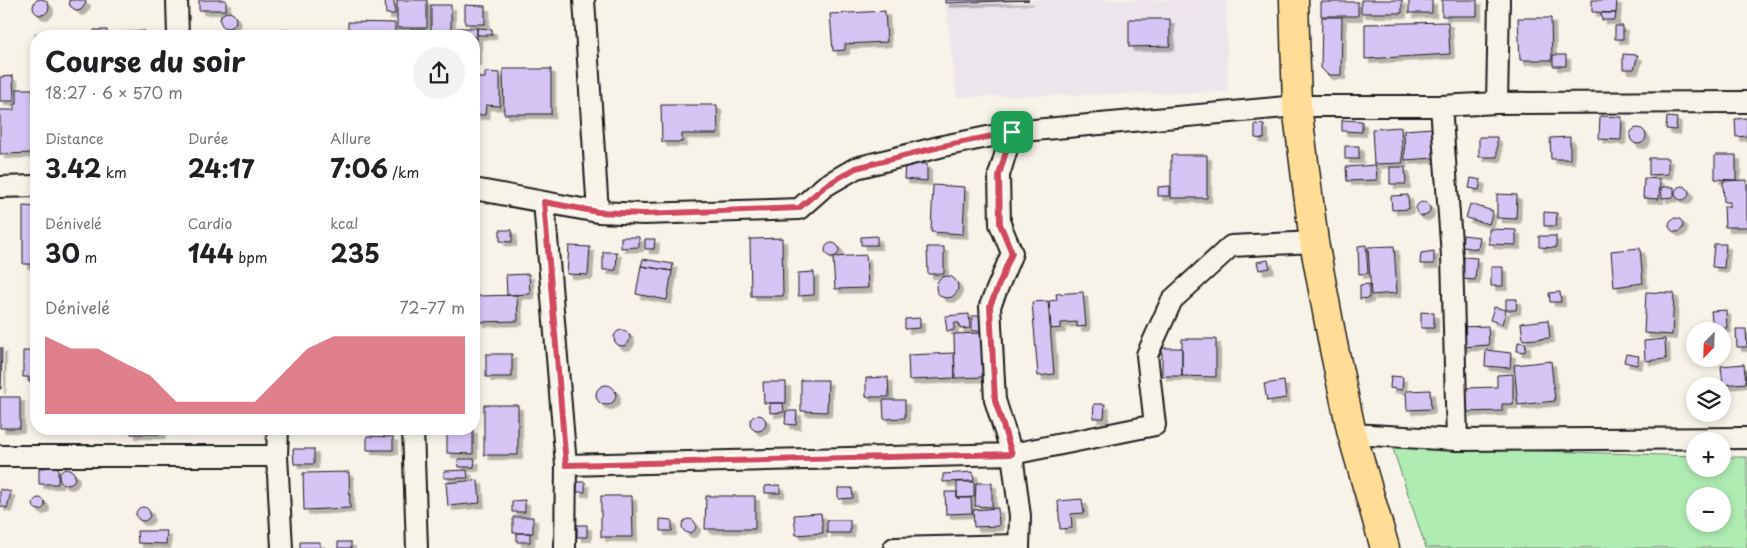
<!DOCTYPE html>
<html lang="fr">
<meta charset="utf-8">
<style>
body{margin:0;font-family:"Playpen Sans",sans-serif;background:#f2f2f2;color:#202124;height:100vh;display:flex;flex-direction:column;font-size:19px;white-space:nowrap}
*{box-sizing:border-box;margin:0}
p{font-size:16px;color:#757577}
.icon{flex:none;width:28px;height:28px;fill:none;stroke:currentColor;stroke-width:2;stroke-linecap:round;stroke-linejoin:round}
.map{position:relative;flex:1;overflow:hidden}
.details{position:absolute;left:30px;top:30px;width:450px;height:405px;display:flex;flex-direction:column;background:#fff;border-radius:20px;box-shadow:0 2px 8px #0003}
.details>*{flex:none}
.needle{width:32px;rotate:203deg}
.fabs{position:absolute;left:1686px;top:322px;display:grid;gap:10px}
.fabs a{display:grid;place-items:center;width:45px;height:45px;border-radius:50%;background:#fff;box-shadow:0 2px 8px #0003;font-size:25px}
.pin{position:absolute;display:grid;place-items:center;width:42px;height:42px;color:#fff;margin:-21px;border-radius:10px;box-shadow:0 2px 8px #0006}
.round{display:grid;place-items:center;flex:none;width:52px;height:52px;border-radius:26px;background:#f2f2f2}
.summary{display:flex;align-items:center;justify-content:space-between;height:85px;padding:0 15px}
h1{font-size:28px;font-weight:700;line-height:38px}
.metrics{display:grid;grid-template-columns:repeat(3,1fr);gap:8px;height:85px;padding:5px 15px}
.metrics div{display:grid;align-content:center}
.metrics b{font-size:25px;font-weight:700}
.metrics small{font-size:14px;font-weight:400}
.metrics p{font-size:14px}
.chart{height:140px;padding:10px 15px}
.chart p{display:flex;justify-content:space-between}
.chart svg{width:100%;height:90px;margin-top:5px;fill:#d1495b;opacity:.7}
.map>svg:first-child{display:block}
</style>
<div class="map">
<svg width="1747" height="548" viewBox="0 0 1747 548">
<defs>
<filter id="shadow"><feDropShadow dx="4.5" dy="4.5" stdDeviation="0" flood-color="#0004"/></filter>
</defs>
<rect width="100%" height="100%" fill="#f7f3e8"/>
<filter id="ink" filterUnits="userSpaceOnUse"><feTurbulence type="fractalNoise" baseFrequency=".02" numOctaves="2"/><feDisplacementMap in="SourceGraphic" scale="10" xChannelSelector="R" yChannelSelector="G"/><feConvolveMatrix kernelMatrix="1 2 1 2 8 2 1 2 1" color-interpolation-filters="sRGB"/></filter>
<g filter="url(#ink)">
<path fill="#ede5ec" d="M945,0h281l2,92 -271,5z"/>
<path fill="#afecb2" stroke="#668467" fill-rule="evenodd" d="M1392,446l303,10v13h27l1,-12h24v91h-321zM1695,496h27v28h-27z"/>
<path fill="#d6c4f5" stroke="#1c1c1c" filter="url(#shadow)" d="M33 7a8 8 0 1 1 16 0a8 8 0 1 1-16 0Z
M69,0h16l1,3 -5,7 -4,1 -7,-5z
M199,0h27v10h-27z
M385,0h9l1,14h-9z
M397,0h30v28h-30z
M945,0h84l-84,3z
M1361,0h41v13h-41z
M1409,0h23v13h-23z
M1442,0h35v16h-35z
M1592,0h25l-1,13 -24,-1z
M1321,2h37v14h-37z
M431,5h20v31h-20z
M465,5l20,1v18h-20z
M885,11l2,31 -42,2v6l-12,1 -3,-37z
M220 20a8 8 0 1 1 16 0a8 8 0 1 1-16 0Z
M1601,13h15l-1,7h-13z
M1322,17h20l-1,58h-13l-7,-7z
M1518,18h33l1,42h-32z
M1129,19h41v27l-41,1z
M348,22l47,1v13h-47z
M1448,22l2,32 -85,5v-35z
M1615,26h8v13h-8z
M457,28h20v10h-3v-2h-18z
M477,28l15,1v6h-15z
M94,30h13v6h-13z
M265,30h23v6h-23z
M43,31l3,1 3,4h-13v7l-1,-5 1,-4z
M145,31v5h-32v-3z
M474,38h3v23h-3z
M1623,54l15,1 -4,14h-11z
M1553,55h13v11h-13z
M503,69h48v45h-47z
M474,71h1l1,7h9v-6l15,1v33l-14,-1 -1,10h-10z
M13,76l1,25h-14v-24z
M17,89h16v15h3v49l-36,1v-44h14v-6h3z
M661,105h56l1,29h-36v8h-20z
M1600,116l22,1 -1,23 -22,-1z
M1667,117l10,1 -1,12 -10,-1z
M1747,118v18l-11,1 -1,-18z
M1342,120l20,1v11l-20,-1z
M1255,124l9,1v14l-9,-1z
M1401,127l2,36 -29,1 -2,-35z
M1432,128l2,30 -29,2 -1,-30z
M1630 136a8 8 0 1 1 16 0a8 8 0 1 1-16 0Z
M1479,137h18v20h-18z
M1570,137v22h-19l-1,-21z
M1345,146h14v13h-14z
M1171,155h36v43h-36z
M1715,155h21v25l-21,-1z
M1649,158h19v16l-19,1z
M905,163l22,1v17l-23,-2z
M1376,165l1,15 -30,1 -1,-14z
M1390,167h15l1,17h-16z
M1471,178l10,2 -2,10 -10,-2z
M1644,178l16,1 -1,20 -16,-1z
M1747,180v47h-22l-1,-21h6v-4h-6l-1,-21z
M933,185l32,2 -2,47 -32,-2z
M1170,186v10h-12v-9z
M1675 193a7 7 0 1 1 14 0a7 7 0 1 1-14 0Z
M1661,187h13v10l-12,1z
M1497,194l20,1 -1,24 -19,-1z
M1408,195l1,14 -17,1 -1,-14z
M1416 209a7 7 0 1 1 14 0a7 7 0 1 1-14 0Z
M1470,204l23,7 -4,13 -23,-6z
M23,206l13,1v57h-13z
M1544,212l13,1 -1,13h-12z
M1669 225a7 7 0 1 1 14 0a7 7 0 1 1-14 0Z
M1489,229l27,1v15l-27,-1z
M500,230h12v12l-12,-1z
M1463,235l17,2 -2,12 -16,-2z
M877,236v9h-16v-8z
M1539,236h17v12l-17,-1z
M621,237h18v10l-18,1z
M782,238l1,58h-32l-1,-57z
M645,239h10l-1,10h-9z
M825 250a7 7 0 1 1 14 0a7 7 0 1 1-14 0Z
M1714,244h12l-2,24 -12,-1z
M1366,245l2,28 -9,1 -1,-28z
M569,246l21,1 -2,28 -21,-1z
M1394,246l3,47 -26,2 -3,-48z
M927,247h17v27h-16z
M1640,248l3,35 -29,4 -3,-36z
M1434,251v13h-14l1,-11z
M603,252h14l-1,18h-13z
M866,255l2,33 -33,1 -2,-32z
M1464,257l13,1 -2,22 -12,-1z
M643,259l30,5 -1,7 -31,-5z
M1268,260l2,8 -11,2 -2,-8z
M641,266l31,5 -5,29 -31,-6z
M1491,267h12v19h-12z
M814,272v23l-16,1v-23z
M529,274l1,20 -23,1 -1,-20z
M936 287a11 11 0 1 1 22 0a11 11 0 1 1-22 0Z
M1369,284v14l-9,1v-14z
M1083,292l3,34 -9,1v-5l-16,1v5l-10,1 -2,-28 8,-1 -1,-6z
M1560,292l1,10h-11l-1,-9z
M1646,292l28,1 -2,42 -28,-2z
M517,295l1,26 -39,1 -1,-26z
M1506,299h11l-1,11h-10z
M1048,301l6,73 -16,2 -6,-74z
M1494,307l12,3 -4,14 -12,-4z
M1726,310l1,18 -14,1 -2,-18z
M1421,312l13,1v15h-13z
M969,314l1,14 -10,1 -1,-6h-5v7l-7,1 -2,-15z
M972,316h10v15h-10z
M920,318v10l-15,1v-10z
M1548,320l2,18 -27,2 -2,-17z
M1488,326l1,19 -28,2 -2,-20z
M1736,329h10l1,18h-10z
M614 338a8 8 0 1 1 16 0a8 8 0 1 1-16 0Z
M981,333l2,44 -28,1 -1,-44z
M1182,339h34v38l-34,-1z
M1665,339l1,20 -21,2 -1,-20z
M1518,342l8,1 -1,9 -8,-1z
M0,348h2l-1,41h-1z
M1162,348h20v28h-20z
M1486,350l25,3 -1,15 -25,-2z
M23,351h13v31h-7v-5h-6z
M954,353l1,25 -46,2 -1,-25z
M486,354h26v23h-26z
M1626,354l13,2 -2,9 -13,-3z
M1551,361l4,40 -37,4 -4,-40z
M1744,364l2,19 -23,2 -2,-19z
M1513,374v30h-11v7l-37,1v-24l32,-1v-12z
M1391,376l12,1 -1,13 -12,-2z
M888,377l1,20h-23v-19z
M801,380h27l-1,32 -26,-1z
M1284,381l2,17 -19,3 -3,-17z
M763,382h23v21h-22z
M596 395a10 10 0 1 1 20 0a10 10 0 1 1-20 0Z
M1430,390l1,19 -24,1 -1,-19z
M0,397h20v31h-20z
M883,400h22v18l-21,1z
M770,403h13l1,9 -14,1z
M1094,404h11l-1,14h-11z
M484,405h34v50h-34z
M786,411h11l-1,14 -11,-1z
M750 423a8 8 0 1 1 16 0a8 8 0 1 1-16 0Z
M131,429h30v5h-30z
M447,429h26v25l-26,-1z
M367,436l26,1v13h-26z
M293,449h21v15h-20z
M458,459h17l-1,8h-15z
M58,467v17h-19v-16z
M59 477a8 8 0 1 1 16 0a8 8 0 1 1-16 0Z
M467,470l1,8h-24v-7z
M349,472l1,36 -46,2 -1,-37z
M973,472l1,9 -31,1v-8z
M478,480l2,23 -32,3 -2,-23z
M577,482h8v10h-8z
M957,482h17v15l-17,1z
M976,483h16v24l-17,-1z
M780,485v8h-15v-7z
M838,488h14l1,10 -15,1z
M0,489l11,3 -4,16 -7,-2z
M945,492h12v6h14l1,15 -26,1z
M601,496h31l1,41h-32z
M706,496h49v33h-50z
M33 504a6 6 0 1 1 12 0a6 6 0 1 1-12 0Z
M1082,499l2,14 -13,1 1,14 -12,1 -2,-28z
M525,500v12h-13v-11z
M136 514a7 7 0 1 1 14 0a7 7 0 1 1-14 0Z
M998,508l1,18 -25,1 -1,-17z
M821,513l2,20 -27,2 -2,-20z
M513,517h20v16h-20z
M660,519l12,1v11h-12z
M682 526a7 7 0 1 1 14 0a7 7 0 1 1-14 0Z
M827,520h23v13h-23z
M577,525h10v12h-10z
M137,531h30l-1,13 -28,-1z
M517,533h13v9h-13z
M300,542h20v6h-20z
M338,542h13v6h-13z"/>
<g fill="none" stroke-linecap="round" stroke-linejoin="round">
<g stroke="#1c1c1c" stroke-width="24">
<path id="minor" d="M177,0l1,36
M584,0l14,212 46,2 155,-5 26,-23 31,-18 87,-22 69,-14 285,-26h144l56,-3 250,-1
M1497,103l2,-103
M1441,106l11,150 5,184
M0,187l36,-1
M474,189l124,23
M544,202l22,263 -1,83
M278,429l-1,27 5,92
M413,429l4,119
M1352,434l105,6 290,-2
M0,456h277
M566,465l446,-11 -17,-54 -5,-94 22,-53 -12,-29 -1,-49 13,-43
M894,548l124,-3
M1019,548l1,-32 -8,-62 143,-29 -8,-70 25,-55 59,-54 83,-4"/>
</g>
<g stroke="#1c1c1c" stroke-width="31">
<path id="trunk" d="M1294,0l3,106 17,136 19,102 19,90 33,114"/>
</g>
<use href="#minor" stroke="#f7f3e8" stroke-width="20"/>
<use href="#trunk" stroke="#ffdd96" stroke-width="28"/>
</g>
</g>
<g fill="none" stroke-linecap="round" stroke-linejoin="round" filter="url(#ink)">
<g stroke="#fff" stroke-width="10">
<path id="route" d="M1012,132l-13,43 1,49 12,29 -22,53 5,94 17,54 -446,11 -22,-263 54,10 46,2 155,-6 26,-22 31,-18 87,-22z"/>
</g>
<use href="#route" stroke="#d1495b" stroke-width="6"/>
</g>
</svg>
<div class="fabs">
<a><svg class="needle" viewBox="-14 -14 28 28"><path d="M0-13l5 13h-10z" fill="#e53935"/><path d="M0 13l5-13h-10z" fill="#757577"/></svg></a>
<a><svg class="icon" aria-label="layers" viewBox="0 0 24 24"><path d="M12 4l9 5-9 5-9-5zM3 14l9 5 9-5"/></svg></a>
<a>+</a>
<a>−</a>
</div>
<div class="pin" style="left:1012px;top:132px;background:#1e9e55"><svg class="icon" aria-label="arrive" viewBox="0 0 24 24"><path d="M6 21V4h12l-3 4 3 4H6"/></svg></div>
<section class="details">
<div class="summary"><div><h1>Course du soir</h1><p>18:27 · 6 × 570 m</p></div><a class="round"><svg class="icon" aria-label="share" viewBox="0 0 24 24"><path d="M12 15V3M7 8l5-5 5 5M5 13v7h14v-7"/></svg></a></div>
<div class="metrics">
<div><p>Distance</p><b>3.42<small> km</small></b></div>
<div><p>Durée</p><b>24:17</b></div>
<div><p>Allure</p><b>7:06<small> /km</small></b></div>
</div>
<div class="metrics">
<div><p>Dénivelé</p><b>30<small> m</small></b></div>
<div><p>Cardio</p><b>144<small> bpm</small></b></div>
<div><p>kcal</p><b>235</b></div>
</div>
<div class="chart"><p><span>Dénivelé</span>72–77 m</p>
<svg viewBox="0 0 160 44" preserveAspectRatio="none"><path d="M0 44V6L10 12L20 12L30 19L40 25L50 38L60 38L70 38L80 38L90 25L100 12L110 6L120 6L130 6L140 6L150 6L160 6V44z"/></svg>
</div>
</section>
</div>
